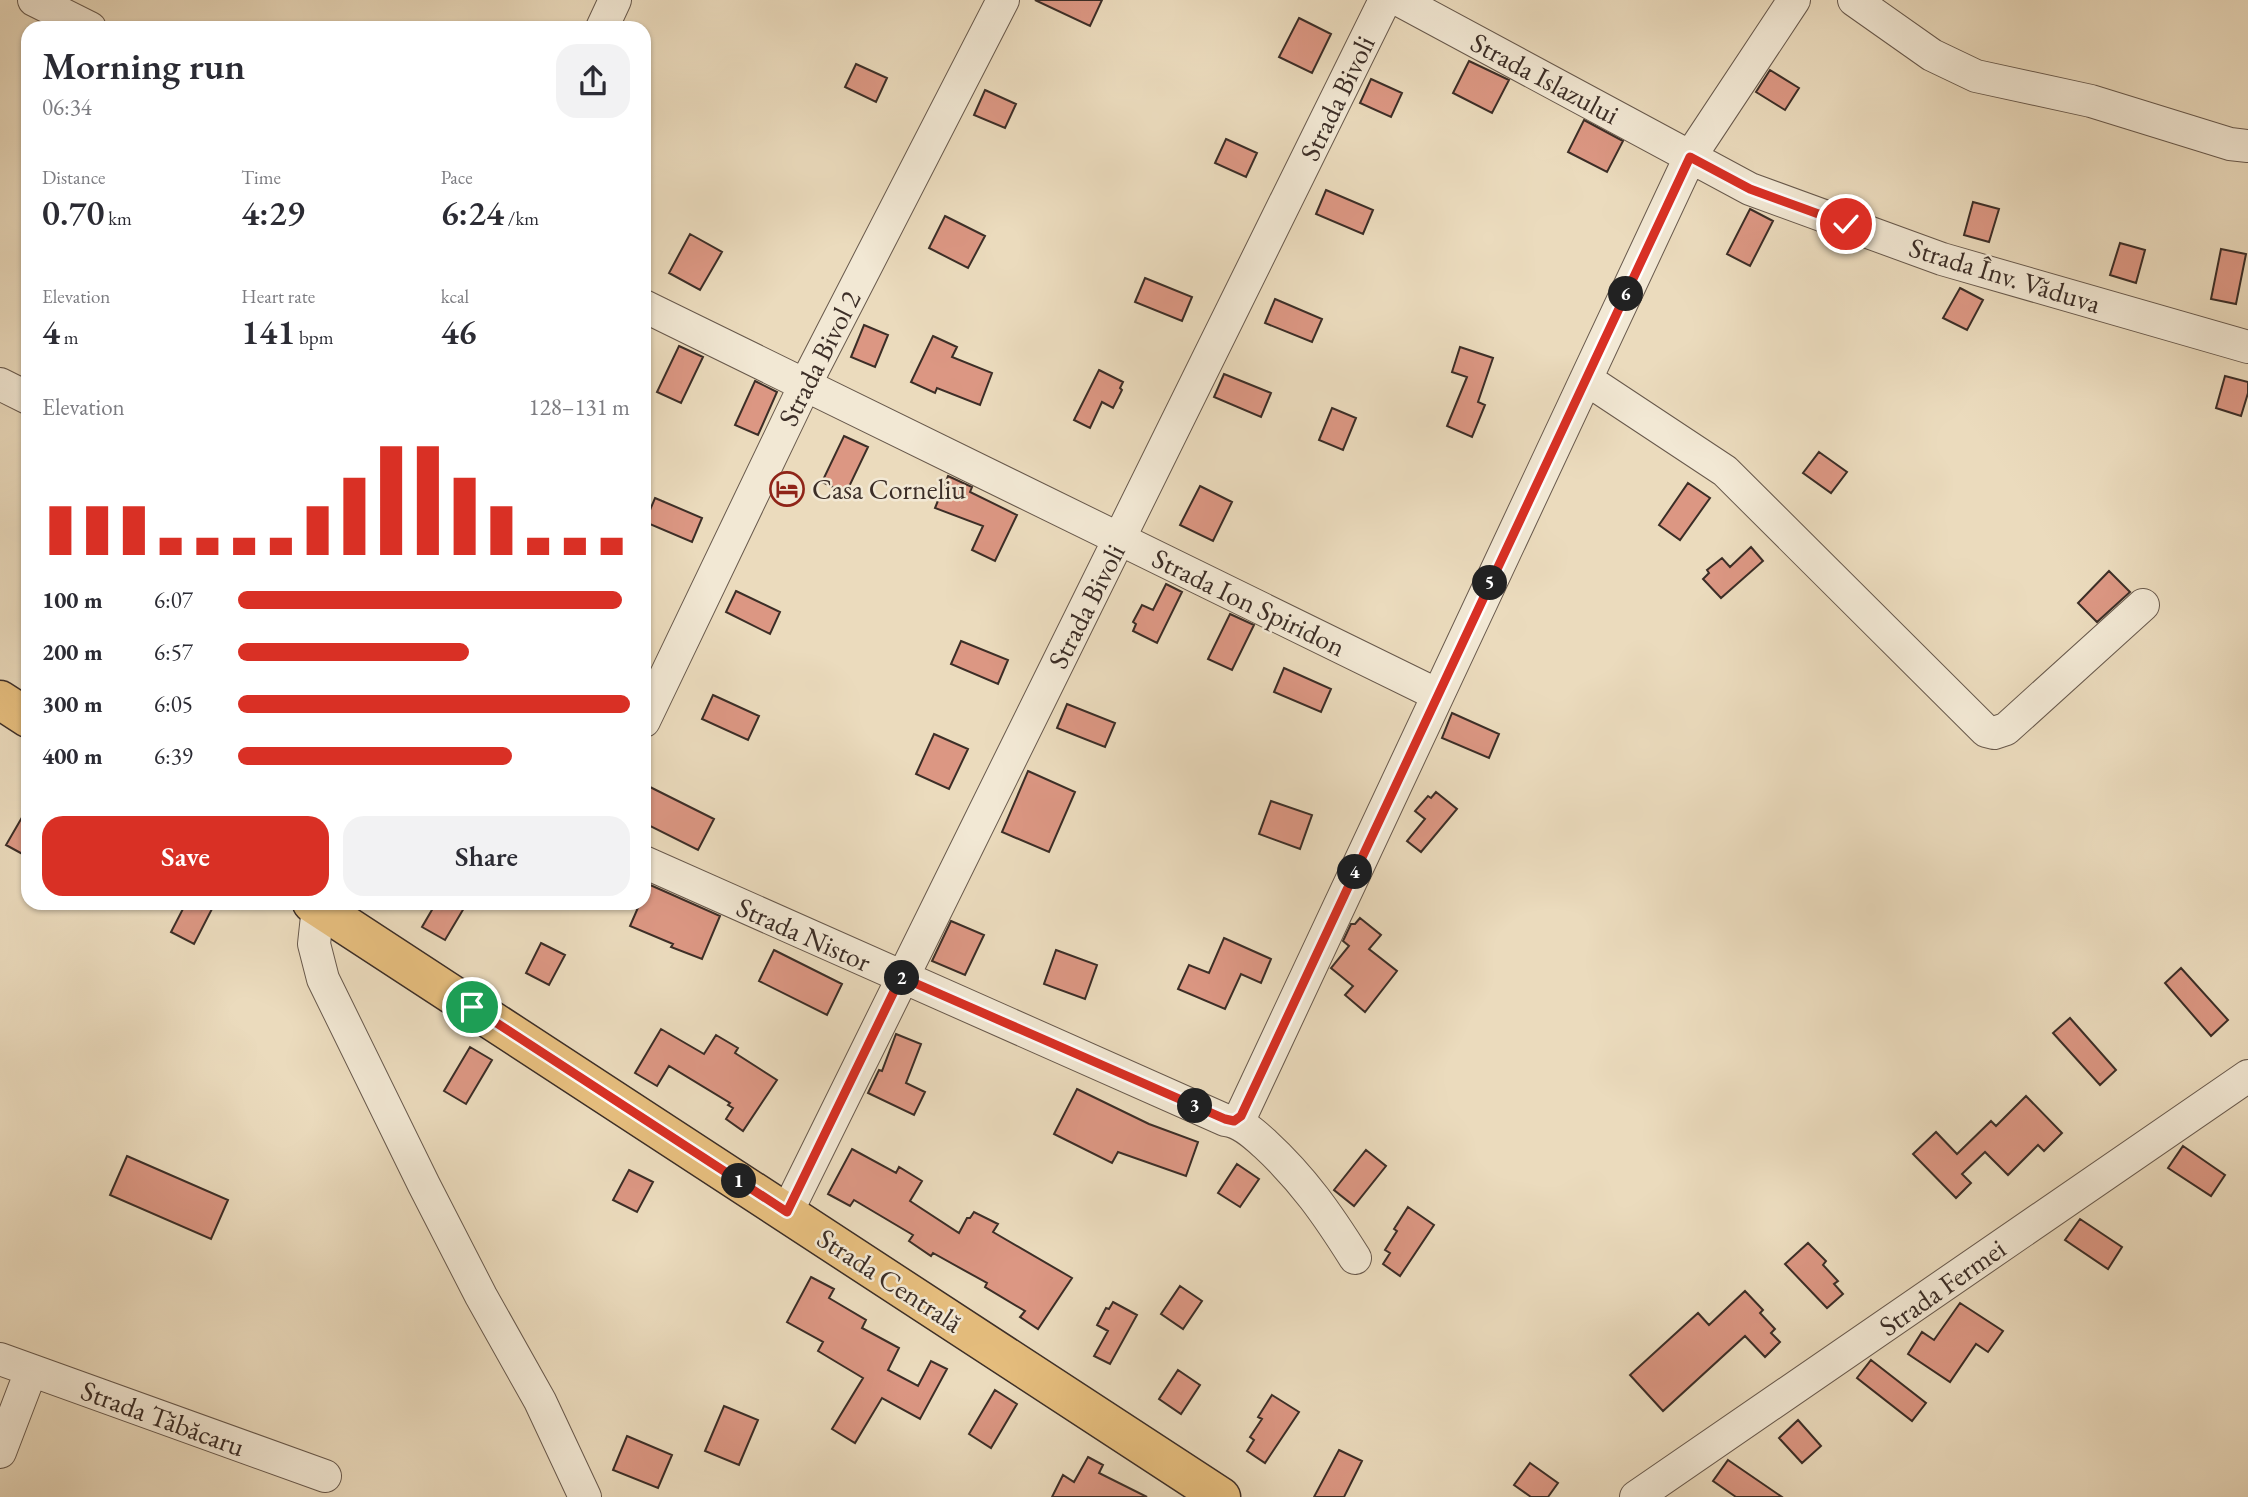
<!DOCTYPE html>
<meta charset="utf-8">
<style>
body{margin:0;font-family:"EB Garamond",serif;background:#f2f2f3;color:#2b2b33;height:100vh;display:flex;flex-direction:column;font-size:26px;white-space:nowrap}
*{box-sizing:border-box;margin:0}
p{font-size:23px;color:#7c7c81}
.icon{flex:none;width:38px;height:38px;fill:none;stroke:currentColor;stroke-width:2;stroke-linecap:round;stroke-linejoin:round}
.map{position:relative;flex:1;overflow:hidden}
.panel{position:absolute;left:21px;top:21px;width:630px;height:889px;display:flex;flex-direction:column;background:#fff;border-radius:21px;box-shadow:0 2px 5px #0004}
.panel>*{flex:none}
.pin{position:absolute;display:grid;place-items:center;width:60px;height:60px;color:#fff;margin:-30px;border:4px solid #fff;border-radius:50%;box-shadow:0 2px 7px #0007}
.km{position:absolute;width:35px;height:35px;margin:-18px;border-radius:50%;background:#222;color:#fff;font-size:19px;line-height:35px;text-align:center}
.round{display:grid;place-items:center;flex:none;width:74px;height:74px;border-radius:21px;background:#f2f2f3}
.overview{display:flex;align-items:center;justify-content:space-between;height:119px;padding:0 21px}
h1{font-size:38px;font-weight:600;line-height:52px}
.metrics{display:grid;grid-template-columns:repeat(3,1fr);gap:10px;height:119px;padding:7px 21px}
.metrics div{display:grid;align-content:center}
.metrics b{font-size:35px;font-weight:600}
.metrics small{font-size:19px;font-weight:400}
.metrics p{font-size:19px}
.chart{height:196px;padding:14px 21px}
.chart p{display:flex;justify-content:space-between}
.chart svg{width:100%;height:126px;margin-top:7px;stroke:#d93025;stroke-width:6}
.action{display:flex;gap:14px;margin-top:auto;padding:14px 21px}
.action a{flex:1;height:80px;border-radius:21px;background:#d93025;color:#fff;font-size:28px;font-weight:600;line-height:80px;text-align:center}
.action a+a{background:#f2f2f3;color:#2b2b33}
ul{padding:0 21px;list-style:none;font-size:23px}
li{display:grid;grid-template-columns:112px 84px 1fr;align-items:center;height:52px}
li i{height:18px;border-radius:9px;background:#d93025}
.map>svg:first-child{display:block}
</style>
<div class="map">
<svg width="2248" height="1497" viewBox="0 0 2248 1497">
<rect width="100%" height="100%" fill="#ebdbbd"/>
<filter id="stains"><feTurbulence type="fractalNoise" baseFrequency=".00286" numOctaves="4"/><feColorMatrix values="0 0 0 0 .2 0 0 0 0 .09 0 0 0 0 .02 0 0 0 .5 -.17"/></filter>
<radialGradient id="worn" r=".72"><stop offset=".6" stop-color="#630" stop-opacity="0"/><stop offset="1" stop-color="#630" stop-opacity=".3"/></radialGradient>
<path fill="#dc9783" stroke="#3c2e27" stroke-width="2" d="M1035,0h67l-12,26z
M1299,18l32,16 -19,39 -33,-16z
M1469,61l40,19 -17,33 -39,-20z
M856,64l31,14 -11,24 -31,-15z
M1770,70l29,18 -14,22 -29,-18z
M1371,79l31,14 -11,24 -31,-14z
M985,90l31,14 -11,24 -31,-13z
M1584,120l39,21 -16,31 -39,-20z
M1226,139l31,14 -11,24 -31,-14z
M1326,190l47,20 -10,24 -47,-20z
M1973,202l26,7 -10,33 -25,-7z
M1750,209l23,12 -23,45 -23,-12z
M945,216l40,20 -17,32 -39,-20z
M690,234l32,18 -22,38 -31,-17z
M2120,243l25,7 -9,33 -26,-8z
M2221,249l25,5 -10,50 -25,-5z
M1145,278l47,19 -10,24 -47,-19z
M1960,288l23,12 -16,30 -24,-12z
M1275,299l47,20 -10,23 -47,-19z
M864,325l24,10 -13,32 -24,-10z
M933,336l24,11 -5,10 40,16 -12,32 -43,-17 -2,5 -24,-11z
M679,346l24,11 -22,46 -24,-11z
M1460,347l33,11 -15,44 7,3 -13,32 -25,-11 20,-49 -15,-5z
M1099,370l24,12 -3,6 2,2 -9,18 -11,-6 -12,26 -16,-8z
M1224,374l47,19 -10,24 -47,-20z
M2225,376l23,6v11l-7,23 -25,-8z
M755,381l22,11 -19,43 -23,-10z
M1332,408l24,10 -13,32 -24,-10z
M844,436l24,11 -22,46 -24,-11z
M1819,452l28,20 -16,21 -28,-20z
M948,476l24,11 -2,5 47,23 -22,46 -23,-11 11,-24 -48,-18z
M1688,483l22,15 -30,42 -21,-15z
M1200,486l32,16 -19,39 -33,-16z
M655,498l47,20 -10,24 -47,-20z
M1751,547l12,14 -42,37 -18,-19 6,-6 -2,-3 15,-12 8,9z
M2109,571l21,21 -33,30 -19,-19z
M1166,584l16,8 -25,51 -24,-12 3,-7 -3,-2 9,-17 11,5z
M736,591l44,21 -10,22 -44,-22z
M1230,614l24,11 -22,45 -24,-11z
M961,641l47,19 -10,24 -47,-20z
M1284,668l47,21 -10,23 -47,-20z
M713,695l46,21 -11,24 -46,-21z
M1067,704l48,19 -10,24 -48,-19z
M1452,713l47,21 -10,24 -47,-20z
M934,734l34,15 -19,40 -33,-15z
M1028,771l47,21 -26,60 -47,-20z
M644,784l70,35 -16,31 -54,-27z
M1436,792l21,17 -36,43 -14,-11 18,-22 -10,-8 13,-15 3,2z
M1271,801l41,14 -12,34 -41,-15z
M28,807v50l-22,-12z
M648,884l72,32 -18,43 -31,-12 2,-3 -43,-18 10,-23h4v-10z
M186,903h29l-21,41 -23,-12z
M436,903h31l-22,37 -23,-13z
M1360,918l21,17 -12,14 28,22 -32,41 -20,-17 8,-9 -22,-18 18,-22 -6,-5 8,-17h4z
M951,921l33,14 -19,40 -33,-14z
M1224,938l47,21 -10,24 -20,-9 -16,35 -47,-20 11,-24 20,8z
M541,943l24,12 -16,30 -23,-12z
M774,950l68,34 -15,31 -68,-34z
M1056,950l41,15 -12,34 -41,-15z
M2181,968l47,52 -17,16 -46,-53z
M2070,1018l46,52 -16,15 -47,-52z
M661,1029l43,25 12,-19 22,13 -3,5 42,27 -34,51 -17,-12 7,-11 -5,-3 2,-2 -61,-37 -12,20 -22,-13z
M896,1034l25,10 -15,39 19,9 -11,23 -46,-22 11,-23 3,1z
M470,1047l22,13 -26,44 -22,-13z
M1077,1089l72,35 49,18 -12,34 -68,-24 -6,11 -58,-29z
M2026,1096l36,37 -18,18 -6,-6 -30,30 -23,-23 -23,22 9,9 -15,15 -43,-44 23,-22 21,22 34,-33 5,5z
M2183,1146l42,29 -14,21 -43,-28z
M852,1149l44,24 3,-6 23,14 -12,20 49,32 8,-15h3l4,-6 24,12 -5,8 79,46 -34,51 -18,-12 5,-6 -40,-24 2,-4 -54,-30 -2,3 -22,-15 4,-6 -59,-35 -4,6 -22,-12z
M1366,1150l20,16 -32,40 -20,-16z
M127,1156l101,44 -17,39 -101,-44z
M1237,1164l22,15 -19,28 -22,-14z
M629,1170l24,12 -16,30 -24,-12z
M1408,1207l26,18 -34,51 -17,-12 7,-11 -5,-3 12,-19 -3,-2z
M2080,1219l42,28 -14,22 -43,-29z
M1808,1243l18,18 -3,4 15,16 -4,3 9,10 -16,14 -42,-44z
M811,1277l23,12 -5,9 37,22 -4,8 37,20 -11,22 30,16 13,-25 16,8 -27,50 -38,-21 -27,45 -23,-14 31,-51 -45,-27 5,-9 -36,-20z
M1180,1286l22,15 -19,28 -22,-15z
M1745,1291l18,19 -3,3 15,16 -4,4 9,9 -15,15 -20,-21 -82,75 -33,-36 68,-62 11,12z
M1113,1302l24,13 -27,49 -16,-8 14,-25 -11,-6 9,-17 3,1z
M1960,1303l43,28 -15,21 -12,-8 -26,38 -42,-28 14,-22 12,8z
M1871,1360l55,43 -14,18 -55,-43z
M1178,1370l22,15 -19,29 -22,-15z
M995,1390l22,14 -26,44 -22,-14z
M1272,1395l27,17 -34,51 -18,-12 7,-11 -4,-3 12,-18 -4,-2z
M724,1406l34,14 -19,45 -34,-14z
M1798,1420l23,26 -19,17 -23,-25z
M627,1436l45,19 -14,33 -45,-18z
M1339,1450l23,11 -18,36h-30z
M1088,1457l15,8 -4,8 48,24h-95l11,-22 11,7z
M1728,1460l54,37h-46l-23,-16z
M1530,1463l28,20 -10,14h-17l-17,-12z"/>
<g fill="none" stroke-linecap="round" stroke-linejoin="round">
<g stroke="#68594c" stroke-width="34">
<path id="minor" d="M34,0l56,28
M1399,0l351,189 192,70 306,88
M1854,0l78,55 44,21 115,25 139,43 18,2
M602,28l13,-28
M644,306l794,389
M1586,379l139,92 261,260 8,2 12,-4 137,-124
M0,384l28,14
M644,721l161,-336 198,-385
M644,862l581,258c15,1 29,14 40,24 38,35 63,71 90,114
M318,907l-4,37 9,35 101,206 57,111 59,105 45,96
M1234,1121l7,-5 449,-959 104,-157
M787,1212l598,-1212
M0,1359l325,117
M0,1452l31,-81
M1636,1497l612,-421"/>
</g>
<g stroke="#3c2e27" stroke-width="41">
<path id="major" d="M0,700l28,18
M312,903l909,594"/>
</g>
<use href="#minor" stroke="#f2e8d4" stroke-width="32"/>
<use href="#major" stroke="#e6be7e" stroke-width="38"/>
</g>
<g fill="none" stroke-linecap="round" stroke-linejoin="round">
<g stroke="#fff" stroke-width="14">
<path id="route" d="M472,1007l315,205 114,-235 324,142 9,2 7,-5 449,-959 60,32 96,35"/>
</g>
<use href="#route" stroke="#d93025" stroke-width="9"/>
</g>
<defs>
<g id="hotel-ring" transform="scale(1.75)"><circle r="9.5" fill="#f2e8d4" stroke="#8f2418" stroke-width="1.5"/><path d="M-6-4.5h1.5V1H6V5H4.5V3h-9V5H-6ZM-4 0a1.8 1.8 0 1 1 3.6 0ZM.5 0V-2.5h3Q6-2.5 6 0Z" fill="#8f2418"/></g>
</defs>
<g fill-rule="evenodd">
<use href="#hotel-ring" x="787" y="489"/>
</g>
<g text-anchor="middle" stroke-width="5" stroke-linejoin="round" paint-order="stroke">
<g font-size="28" fill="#3c2e27" stroke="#f2e8d4">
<text transform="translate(1545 78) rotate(28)" y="10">Strada Islazului</text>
<text transform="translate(1337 98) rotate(-64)" y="10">Strada Bivoli</text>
<text transform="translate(2005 275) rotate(17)" y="10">Strada Înv. Văduva</text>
<text transform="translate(819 358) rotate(-63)" y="10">Strada Bivol 2</text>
<text transform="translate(1249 602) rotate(26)" y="10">Strada Ion Spiridon</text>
<text transform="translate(1086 606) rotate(-63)" y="10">Strada Bivoli</text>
<text transform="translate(804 934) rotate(24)" y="10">Strada Nistor</text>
<text transform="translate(890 1280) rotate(33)" y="10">Strada Centrală</text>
<text transform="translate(1942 1287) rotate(-35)" y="10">Strada Fermei</text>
<text transform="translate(163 1418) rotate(20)" y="10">Strada Tăbăcaru</text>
</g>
<g font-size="28" fill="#3c2e27" stroke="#f2e8d4" text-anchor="start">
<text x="812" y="499">Casa Corneliu</text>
</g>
</g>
<rect width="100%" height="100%" filter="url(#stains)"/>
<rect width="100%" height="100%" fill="url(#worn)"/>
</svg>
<div class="pin" style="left:472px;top:1007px;background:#1e9e55"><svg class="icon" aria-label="arrive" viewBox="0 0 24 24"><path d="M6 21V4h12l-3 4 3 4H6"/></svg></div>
<div class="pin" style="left:1846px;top:224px;background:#d93025"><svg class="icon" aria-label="check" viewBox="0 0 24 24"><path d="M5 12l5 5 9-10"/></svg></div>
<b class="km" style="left:739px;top:1181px">1</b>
<b class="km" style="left:902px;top:978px">2</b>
<b class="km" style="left:1195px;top:1106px">3</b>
<b class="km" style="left:1355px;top:872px">4</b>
<b class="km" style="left:1490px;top:583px">5</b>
<b class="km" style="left:1626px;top:294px">6</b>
<section class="panel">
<div class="overview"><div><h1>Morning run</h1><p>06:34</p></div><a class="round"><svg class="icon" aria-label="share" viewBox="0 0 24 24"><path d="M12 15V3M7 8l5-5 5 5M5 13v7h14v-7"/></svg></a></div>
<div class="metrics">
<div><p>Distance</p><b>0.70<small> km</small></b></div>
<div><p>Time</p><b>4:29</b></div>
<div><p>Pace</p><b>6:24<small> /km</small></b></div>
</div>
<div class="metrics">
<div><p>Elevation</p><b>4<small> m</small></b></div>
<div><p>Heart rate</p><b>141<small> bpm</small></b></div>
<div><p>kcal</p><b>46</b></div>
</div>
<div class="chart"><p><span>Elevation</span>128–131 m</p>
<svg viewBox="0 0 160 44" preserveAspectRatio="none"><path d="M5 44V27M15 44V27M25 44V27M35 44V38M45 44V38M55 44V38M65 44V38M75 44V27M85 44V17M95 44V6M105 44V6M115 44V17M125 44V27M135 44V38M145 44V38M155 44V38"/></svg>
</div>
<ul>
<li><b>100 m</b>6:07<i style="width:98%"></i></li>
<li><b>200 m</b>6:57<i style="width:59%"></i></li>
<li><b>300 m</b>6:05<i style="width:100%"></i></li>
<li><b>400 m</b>6:39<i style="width:70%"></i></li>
</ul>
<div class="action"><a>Save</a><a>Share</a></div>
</section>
</div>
